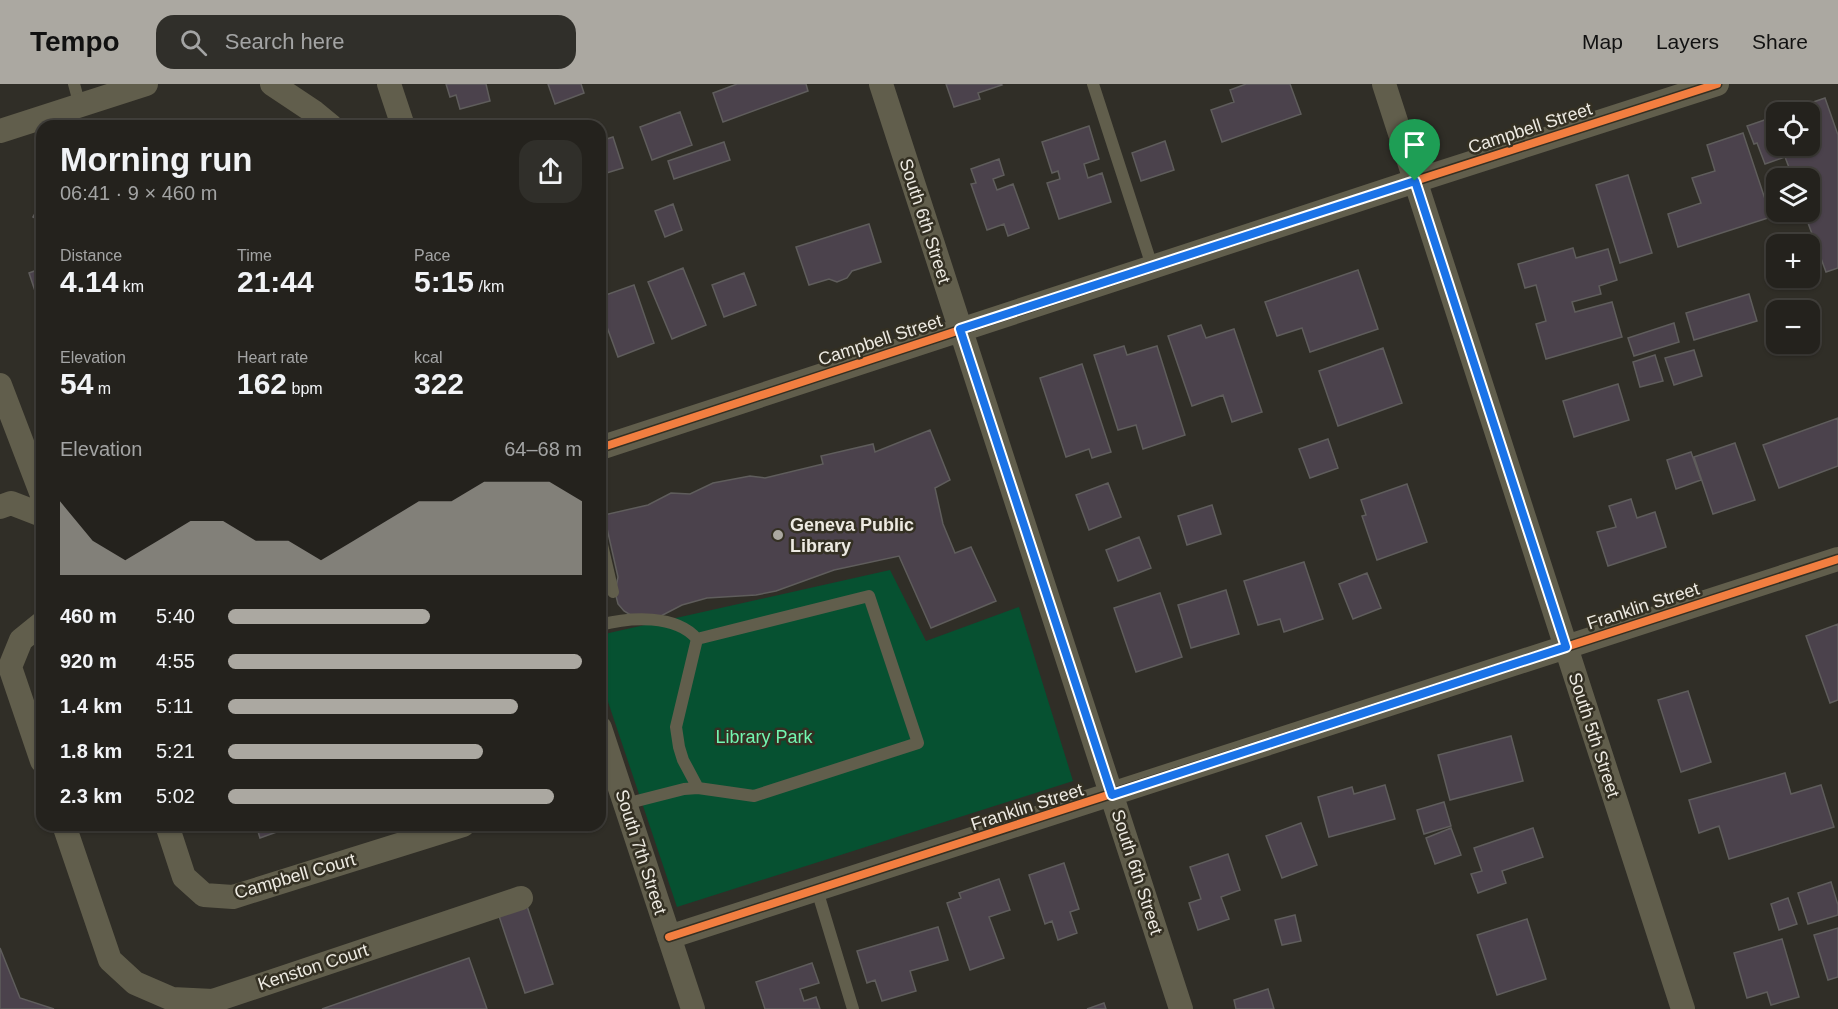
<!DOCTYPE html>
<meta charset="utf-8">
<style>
body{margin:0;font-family:Helvetica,sans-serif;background:#302f2a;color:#f1f3f6;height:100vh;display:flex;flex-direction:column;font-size:22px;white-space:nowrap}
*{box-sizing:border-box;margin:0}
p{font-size:20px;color:#a3a4a4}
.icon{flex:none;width:33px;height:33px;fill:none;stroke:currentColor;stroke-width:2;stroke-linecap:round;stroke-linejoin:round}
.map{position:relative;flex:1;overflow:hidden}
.side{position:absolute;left:36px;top:36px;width:570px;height:711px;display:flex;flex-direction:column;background:#24221d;border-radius:18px;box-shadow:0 2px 4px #0004,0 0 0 2px #413f3b}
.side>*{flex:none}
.controls{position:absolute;left:1766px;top:18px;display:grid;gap:12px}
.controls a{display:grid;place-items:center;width:54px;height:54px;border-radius:12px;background:#24221d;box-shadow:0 2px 4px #0004,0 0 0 2px #413f3b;font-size:30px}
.pin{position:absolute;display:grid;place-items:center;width:51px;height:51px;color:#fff;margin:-62px -26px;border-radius:50% 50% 50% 0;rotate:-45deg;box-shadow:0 0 6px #0007}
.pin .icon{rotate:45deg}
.round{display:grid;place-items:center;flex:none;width:63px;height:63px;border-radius:18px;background:#302f2a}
.overview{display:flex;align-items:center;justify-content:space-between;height:102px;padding:0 24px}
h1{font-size:33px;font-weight:800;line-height:45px}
.stats{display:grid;grid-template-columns:repeat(3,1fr);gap:9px;height:102px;padding:6px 24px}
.stats div{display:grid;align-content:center}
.stats b{font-size:30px;font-weight:800}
.stats small{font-size:16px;font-weight:400}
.stats p{font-size:16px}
.chart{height:168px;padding:12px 24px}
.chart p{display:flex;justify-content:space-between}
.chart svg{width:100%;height:108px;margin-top:6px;fill:#aba8a1;opacity:.7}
ul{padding:0 24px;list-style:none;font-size:20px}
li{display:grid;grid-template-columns:96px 72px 1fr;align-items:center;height:45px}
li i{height:15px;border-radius:8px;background:#aba8a1}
header{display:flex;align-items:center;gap:36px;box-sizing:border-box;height:84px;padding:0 30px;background:#aba8a1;color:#111}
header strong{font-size:28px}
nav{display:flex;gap:33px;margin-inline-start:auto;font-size:21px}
.search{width:420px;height:54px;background:#302f2a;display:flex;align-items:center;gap:15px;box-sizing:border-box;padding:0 21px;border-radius:18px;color:#a3a4a4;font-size:22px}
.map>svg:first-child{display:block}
</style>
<header>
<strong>Tempo</strong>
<div class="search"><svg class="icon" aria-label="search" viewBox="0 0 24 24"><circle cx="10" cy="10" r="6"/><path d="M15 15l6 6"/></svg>Search here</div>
<nav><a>Map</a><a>Layers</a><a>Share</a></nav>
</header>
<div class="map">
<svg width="1838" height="925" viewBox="0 0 1838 925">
<rect width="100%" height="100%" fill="#302e27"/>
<path fill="#065131" d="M890,486l36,71 93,-34 54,174 -396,126 -77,-229v-43z"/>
<path fill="#4b424c" stroke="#5f5d5c" stroke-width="1.5" d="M446,0h40l4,17 -30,8 -4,-14 -6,2z
M548,0h33l3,9 -29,11z
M737,0h69l2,7 -85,31 -10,-29z
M946,0h55l1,1 -24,8 2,6 -26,8z
M1246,0h44l11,30 -79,28 -11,-32 23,-8 -4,-12z
M1825,14l13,37v133l-12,4 -22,-60h5v-34h-16l-8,-21 -20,7 -8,-21 -3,1 -7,-18 29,-10v30h33v-34h-25z
M680,28l12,33 -40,15 -12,-33z
M1089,42l10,33 -15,5 4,14 14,-5 9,29 -52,17 -12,-36 13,-4 -2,-8 -6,2 -10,-31z
M1743,49l28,84 -93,30 -10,-33 33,-11 -9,-25 23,-7 -8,-26z
M613,53l10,31 -23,7v-34z
M1165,57l9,29 -33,11 -9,-28z
M724,58l6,18 -56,19 -6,-18z
M999,75l5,16 -11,4 4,11 16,-6 16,44 -21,8 -4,-12 -17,6 -16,-46 5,-1 -5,-14z
M1628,91l24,78 -32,10 -24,-78z
M42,117v21l-9,-5z
M673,120l9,26 -17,7 -10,-26z
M869,140l12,38 -29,9 -5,7 -10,4 -8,-3 -20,6 -13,-38z
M1573,164l3,10 32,-9 9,31 -18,6 2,8 -29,8 3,10 37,-10 10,35 -76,22 -10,-35 10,-3 -10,-36 -11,3 -7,-24z
M42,184v44l-13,-39z
M683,184l23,57 -34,14 -24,-57z
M1358,186l20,59 -68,23 -8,-24 -25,8 -12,-34z
M744,189l12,32 -32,12 -12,-32z
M634,201l20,58 -36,14 -18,-49v-11z
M1749,210l8,27 -63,19 -8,-27z
M1674,239l5,19 -45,14 -6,-18z
M1201,241l5,13 28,-9 28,83 -30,10 -9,-27 -31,11 -24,-70z
M1124,262l3,9 30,-9 28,89 -42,14 -7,-24 -18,5 -24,-75z
M1383,264l19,55 -64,23 -19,-55z
M1694,266l8,26 -28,9 -9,-27z
M1655,271l8,26 -23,6 -7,-25z
M1082,280l29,88 -19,6 -3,-9 -23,8 -26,-79z
M1618,300l11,36 -55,17 -11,-36z
M1838,334v48l-59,22 -16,-43z
M930,346l20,50 -15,8 8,36 12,29 16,-6 25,54 -65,27 -32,-72 -65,14 -58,21 -20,4 -49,3 -25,7 -25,13 -20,1 -13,-8 -6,-7 -3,-12 3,-15 -14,-62 44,-10 23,-12 19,1 23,-11 37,-7 15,2 58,-14 -2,-8 52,-12 2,8z
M1328,355l10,29 -28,10 -11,-29z
M1735,359l20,57 -42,14 -19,-57z
M1691,368l10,28 -25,9 -9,-29z
M1108,399l13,34 -32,13 -13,-35z
M1407,400l20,58 -50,18 -15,-44 4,-1 -5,-15z
M1631,415l6,19 18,-6 11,35 -58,19 -11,-34 19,-5 -7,-21z
M1212,421l9,29 -34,11 -9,-29z
M1139,453l12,31 -33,13 -12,-31z
M1304,478l19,57 -39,13 -4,-13 -22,6 -14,-44z
M1367,489l14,35 -28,11 -14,-35z
M1226,506l13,44 -48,14 -13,-43z
M1160,509l22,64 -46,15 -22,-64z
M1838,540v76l-8,3 -24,-67z
M1688,607l23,71 -30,10 -23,-72z
M1511,652l12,45 -73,19 -12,-45z
M1785,689l6,21 30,-9 13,42 -105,32 -10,-33 -20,7 -10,-33z
M1385,701l10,34 -66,18 -11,-40 34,-10 2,7z
M1444,718l7,24 -27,8 -7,-24z
M1301,739l16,42 -35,13 -16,-42z
M256,741h40l-36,13z
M1451,744l10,27 -26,9 -9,-26z
M1533,744l10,29 -41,14 4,12 -28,10 -7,-19 11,-3 -8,-23z
M1228,770l12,36 -19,7 8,22 -31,11 -9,-27 12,-4 -11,-32z
M1064,779l15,46 -9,3 7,21 -19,7 -6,-19 -7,3 -16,-49z
M999,795l11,31 -21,7 15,41 -34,12 -23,-67 14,-5 -2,-5z
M1831,798l7,23v10l-30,9 -10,-31z
M1788,814l9,26 -18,6 -8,-26z
M527,822l26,78 -28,9 -26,-77z
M1295,831l6,26 -19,4 -7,-25z
M1527,835l19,60 -49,16 -20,-60z
M938,843l10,33 -38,11 6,20 -34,10 -7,-21 -8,3 -10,-32z
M1838,844v49l-10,3 -14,-45z
M1782,855l17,58 -28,8 -4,-13 -20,6 -13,-45z
M0,864l20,50 34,11h-54z
M469,874l18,51h-165z
M812,879l7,20 -19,6 4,12 12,-4 4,12h-55l-9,-27z
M1268,905l6,20h-38l-2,-9z
M1104,919l2,6h-19z"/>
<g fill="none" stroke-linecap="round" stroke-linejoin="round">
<path stroke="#615e4c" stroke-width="12" d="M74,0l6,22
M1093,0l59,182
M600,452l13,56
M600,541c30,-8 76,-11 97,14l-21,88 3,20 4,13 15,28
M625,720l59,-15 14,-1 56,8 164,-53 -49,-147 -172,43
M817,806l36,119"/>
<path stroke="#615e4c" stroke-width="24" d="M272,0l42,28 17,14
M389,0l14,42
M881,0l300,925
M1384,0l299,925
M0,47l146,-47
M0,301l42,110
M600,364l815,-267 302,-97
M0,423l11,-4 31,12
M42,539l-21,17 -11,27 32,94
M600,644l93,281
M64,741l46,135 25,23 37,16 41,2 308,-103
M167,741l17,52 20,18 29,2 230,-72
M669,853l1169,-378"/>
<g stroke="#343023" stroke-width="11">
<path id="cycleway" d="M600,364l815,-267 302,-97
M669,853l1169,-378"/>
</g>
<use href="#cycleway" stroke="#f27e40" stroke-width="8"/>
</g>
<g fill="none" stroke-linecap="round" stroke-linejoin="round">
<g stroke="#fff" stroke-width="12">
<path id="route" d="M1415,97l151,466 -454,148 -152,-466z"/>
</g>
<use href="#route" stroke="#1a73e8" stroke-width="8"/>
</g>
<circle fill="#aba8a1" stroke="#343023" stroke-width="2" cx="778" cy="451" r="6"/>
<g text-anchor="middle" stroke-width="5" stroke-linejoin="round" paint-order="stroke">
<g font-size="18" fill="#edeae2" stroke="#343023">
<text transform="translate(1530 44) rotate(-18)" y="6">Campbell Street</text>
<text transform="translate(925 137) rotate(72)" y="6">South 6th Street</text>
<text transform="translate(880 256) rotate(-18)" y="6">Campbell Street</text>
<text transform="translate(1643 522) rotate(-18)" y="6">Franklin Street</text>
<text transform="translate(1594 651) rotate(72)" y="6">South 5th Street</text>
<text transform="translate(1027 723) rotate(-18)" y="6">Franklin Street</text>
<text transform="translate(641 768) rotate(72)" y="6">South 7th Street</text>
<text transform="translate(1137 788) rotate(72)" y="6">South 6th Street</text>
<text transform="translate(295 792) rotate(-16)" y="6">Campbell Court</text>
<text transform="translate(313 883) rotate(-18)" y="6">Kenston Court</text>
</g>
<g font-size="18" font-weight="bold" fill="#edeae2" stroke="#343023" text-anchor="start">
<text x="790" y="447">Geneva Public<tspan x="790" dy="21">Library</tspan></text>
</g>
<g font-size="18" fill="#72f7b1" stroke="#343023">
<text x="764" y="659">Library Park</text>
</g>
</g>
</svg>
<div class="controls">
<a><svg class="icon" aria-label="locate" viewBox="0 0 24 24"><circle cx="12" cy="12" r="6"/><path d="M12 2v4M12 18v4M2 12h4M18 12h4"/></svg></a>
<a><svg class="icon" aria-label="layers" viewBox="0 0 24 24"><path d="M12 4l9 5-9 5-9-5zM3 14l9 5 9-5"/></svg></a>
<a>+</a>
<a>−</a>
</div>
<div class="pin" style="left:1415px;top:97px;background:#1e9e55"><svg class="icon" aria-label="arrive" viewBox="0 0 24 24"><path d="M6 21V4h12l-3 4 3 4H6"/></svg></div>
<section class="side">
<div class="overview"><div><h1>Morning run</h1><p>06:41 · 9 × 460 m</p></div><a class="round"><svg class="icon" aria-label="share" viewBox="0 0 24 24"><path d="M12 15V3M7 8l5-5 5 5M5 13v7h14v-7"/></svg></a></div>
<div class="stats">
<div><p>Distance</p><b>4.14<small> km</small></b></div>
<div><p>Time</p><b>21:44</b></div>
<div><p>Pace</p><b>5:15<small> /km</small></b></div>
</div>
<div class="stats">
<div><p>Elevation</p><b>54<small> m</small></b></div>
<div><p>Heart rate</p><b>162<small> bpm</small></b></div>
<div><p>kcal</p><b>322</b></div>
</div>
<div class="chart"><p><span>Elevation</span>64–68 m</p>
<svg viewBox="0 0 160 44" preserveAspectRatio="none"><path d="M0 44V14L10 30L20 38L30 30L40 22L50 22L60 30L70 30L80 38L90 30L100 22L110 14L120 14L130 6L140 6L150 6L160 14V44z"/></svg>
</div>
<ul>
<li><b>460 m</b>5:40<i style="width:57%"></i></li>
<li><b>920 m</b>4:55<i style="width:100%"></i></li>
<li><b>1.4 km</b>5:11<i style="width:82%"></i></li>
<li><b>1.8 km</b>5:21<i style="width:72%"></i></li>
<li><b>2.3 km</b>5:02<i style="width:92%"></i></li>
</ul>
</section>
</div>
